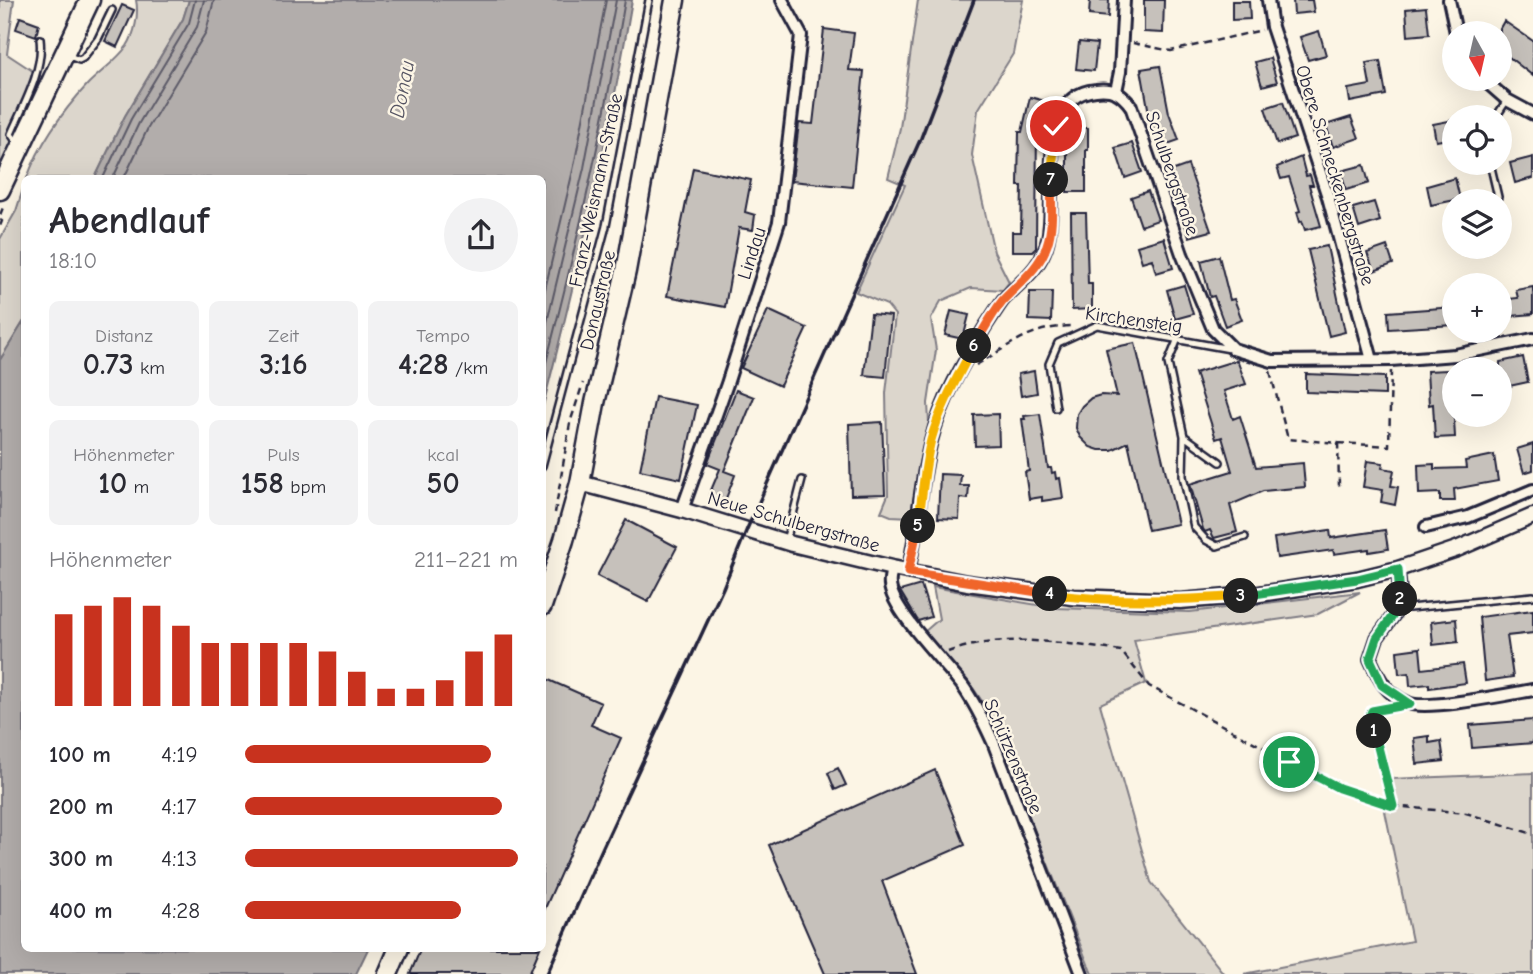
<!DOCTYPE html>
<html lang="de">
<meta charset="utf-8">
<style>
body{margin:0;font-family:"Comic Neue",sans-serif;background:#f2f2f3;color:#2b2b33;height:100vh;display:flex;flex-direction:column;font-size:26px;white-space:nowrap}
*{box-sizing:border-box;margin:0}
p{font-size:23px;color:#7c7c81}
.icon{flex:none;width:38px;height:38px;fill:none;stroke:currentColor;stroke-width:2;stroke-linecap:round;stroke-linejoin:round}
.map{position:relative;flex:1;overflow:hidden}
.panel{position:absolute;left:21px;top:175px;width:525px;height:777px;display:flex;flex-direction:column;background:#fff;border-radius:10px;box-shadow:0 7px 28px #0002}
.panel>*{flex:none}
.needle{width:46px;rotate:172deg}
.buttons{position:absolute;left:1442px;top:21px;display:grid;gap:14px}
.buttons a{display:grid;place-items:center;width:70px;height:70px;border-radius:50%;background:#fff;box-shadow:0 7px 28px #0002;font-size:35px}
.pin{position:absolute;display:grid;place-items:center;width:60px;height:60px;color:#fff;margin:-30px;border:4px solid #fff;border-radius:50%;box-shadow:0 2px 7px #0007}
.km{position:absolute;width:35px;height:35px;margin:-18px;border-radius:50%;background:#222;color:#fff;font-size:19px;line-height:35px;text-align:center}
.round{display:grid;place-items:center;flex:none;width:74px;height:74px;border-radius:37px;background:#f2f2f3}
.head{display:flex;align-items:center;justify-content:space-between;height:119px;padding:0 28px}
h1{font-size:38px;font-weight:700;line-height:52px}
.stats{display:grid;grid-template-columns:repeat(3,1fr);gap:10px;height:119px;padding:7px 28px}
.stats div{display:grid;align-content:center;border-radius:10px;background:#f2f2f3;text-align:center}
.stats b{font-size:30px;font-weight:700}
.stats small{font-size:19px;font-weight:400}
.stats p{font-size:19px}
.chart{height:196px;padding:14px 28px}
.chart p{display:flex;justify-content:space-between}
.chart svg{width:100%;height:126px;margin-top:7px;stroke:#c8321e;stroke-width:6}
ul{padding:0 28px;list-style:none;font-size:23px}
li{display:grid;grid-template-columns:112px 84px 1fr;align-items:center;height:52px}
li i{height:18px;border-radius:9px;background:#c8321e}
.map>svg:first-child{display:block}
</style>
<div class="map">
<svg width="1533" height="974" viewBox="0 0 1533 974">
<rect width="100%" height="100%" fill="#fcf5e5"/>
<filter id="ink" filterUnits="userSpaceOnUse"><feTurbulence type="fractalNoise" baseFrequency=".0143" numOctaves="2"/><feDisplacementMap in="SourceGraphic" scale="14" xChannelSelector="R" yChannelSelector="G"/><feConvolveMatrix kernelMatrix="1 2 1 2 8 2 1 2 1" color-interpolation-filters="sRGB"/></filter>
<g filter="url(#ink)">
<path fill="#dcd6cc" stroke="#7f7c84" stroke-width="2" d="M0,0h14l-7,54 35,23 -42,92z
M136,0h53l-6,19 -58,97 -30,62h-68c13,-35 35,-66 61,-94 12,-12 29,-24 39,-38 8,-12 12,-32 9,-46z
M918,0h105l-10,54 -35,56 -6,45 22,97 15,30 -6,8 -32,-2 -30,13 -10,18 5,31 -8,53 1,20 -11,44 -7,50 -20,-1 -10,-4 7,-17 -2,-102 9,-78 -8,-10 -31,-13 49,-107 -17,-7 12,-50z
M24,186v135l-24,39v-121l16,-28z
M933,587l122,21 135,4 170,-20 -42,22 -184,26 12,43 -46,21 51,178 73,92h-132l-108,-270 -15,-22 -45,-50 15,-13z
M1533,773v201h-289l168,-33 -27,-130 5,-32z"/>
<path fill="#b2adab" stroke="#78757e" stroke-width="2" d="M189,0h443c-23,137 -54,271 -89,406l-1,-228h-447l30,-62 58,-97z
M24,321v627l344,1 -12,25h-356v-614z"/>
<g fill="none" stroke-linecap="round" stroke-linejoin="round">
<path stroke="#5c5a68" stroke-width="2" d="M103,178l28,-59 58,-96 6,-23
M113,178l26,-55 58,-96 7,-27
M124,178l24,-50 58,-96 8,-32
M542,302l32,-136 32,-166
M542,343l42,-175 32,-168
M542,378c33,-125 62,-251 83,-378"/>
</g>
<path fill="#c6c1bb" stroke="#22223b" stroke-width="2" d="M1090,0h19l-1,17 -19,-2z
M1144,0h20l-1,33 -19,-1z
M1293,0h19l2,12 -20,2z
M1232,1h17l1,18 -18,1z
M122,5l12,5 -17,37 -12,-6z
M1426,7l3,27 -21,2 -2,-27z
M20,17l19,7 -3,12 -20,-7z
M1504,21l29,20v35l-33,-26v-22z
M824,29l30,4 -5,37 15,1 -12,116 -60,-6 7,-58 14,1z
M1319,31l7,24 -18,5 -8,-23z
M1079,42l18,2 -3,27 -18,-2z
M1270,58l7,24 -15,4 -7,-24z
M1380,61l6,34 -36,7 -2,-13 22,-4 -4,-22z
M1160,66l9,47 10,27 -20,7 -9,-28 -9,-50z
M1030,97l15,4 -4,19h-4l-1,128 -3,3h-21v-19h9l1,-46h-4l1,-54h3z
M1283,102l12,36 -18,6 -12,-36z
M1351,117l8,21 -26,9 -7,-22z
M1454,120v18l-18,3 -3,-17z
M1071,128h17v22h-2v42h-19v-42h-5v-9l1,-6h8z
M1132,143l10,29 -17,6 -10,-30z
M1301,157l5,19 4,-1 3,10h-4l12,41 -16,4 -3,-9 -2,1 -3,-10 3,-1 -11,-34 -8,2 -4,-12z
M1533,157v21l-18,5 -5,-20z
M1188,165l23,66 -22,6 -7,-21 4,-1 -15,-44z
M1364,165l5,18 -23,7 -5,-19z
M693,168l58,12 -6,32 10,3 -2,15 -14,-2 -14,79 -58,-11z
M1455,178l5,21 -29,6 -4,-19z
M1148,191l10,29 -17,6 -10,-29z
M1374,202l6,19 -21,7 -6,-20z
M1071,213h15l2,71h4v25l-20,1z
M1164,238l9,30 -17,5 -4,-14 -10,3 -5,-16z
M1327,246l18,86 -16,4 -21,-86z
M1387,246l6,18 -19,7 -7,-18z
M1219,256l11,44 4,-1 8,21 -17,6 -11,-30 -4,1 -9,-36z
M1184,285l9,29 -18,5 -8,-29z
M1533,287v27l-33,3v-17l18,-2 -2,-8z
M1030,292h22l-1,29 -22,-1z
M1454,307v18l-65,4 -1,-17z
M768,310l39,18 -27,58 -39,-18z
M951,311l18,4 -6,24 -18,-4z
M871,314l20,2 -6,61 -21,-2z
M1135,343l43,181 -30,6 -20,-88 -16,8h-13l-9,-3 -10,-10 -4,-9 1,-14 5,-8 9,-8 10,-3 16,1 -11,-47z
M1523,357l5,25 -28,6v-26z
M1237,360l9,24 -22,7 9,28 7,-3 16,51 47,-4 2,24 -42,4 -33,14 7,27 -23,6 -4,-8 -5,2 -2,-3 -13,-45 42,-13 -10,-34 -6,2 -21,-66z
M1447,370l2,34 4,-1 2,34 -20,1 -2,-34 -4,1 -2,-34z
M1034,371l3,22 -16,3 -3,-22z
M1306,374l79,3v18l-79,-3z
M736,390l18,7 -30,74 11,4 -10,26 -16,-6 11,-26 -13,-5z
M655,397l42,8 -16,74 -41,-9z
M998,414l1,31 -24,1 -1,-31z
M1040,414l8,54h3l1,5 3,-1 1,7 4,-1 3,20 -21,3v-4l-13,2 -4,-27 4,-1 -7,-52h3l-1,-3z
M882,422l3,72 -34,1 -2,-71z
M1533,444v26l-9,3 -7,-24z
M1494,455l4,26 -44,8 1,12h-15v-8l-21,1 -1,-29 16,-1v5l32,-1 -1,-7z
M1367,461l16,2 -1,5 12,2 -3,16 7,1 -3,18 -14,-3 2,-12 -20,-3z
M940,474l21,1 -1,11h9l-1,13 -8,-1 -1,21 -21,-1z
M626,520l51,27 -29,55 -51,-26z
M1330,530l1,8 54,-8 3,19 -19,3v-3l-35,5 -1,-4 -56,8 -3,-20z
M921,585l10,32 -13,4 -18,-30z
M1533,610v23l-26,3 6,41 -28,4 -6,-64z
M1456,619l2,23 -25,3 -2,-23z
M1420,648l2,21 41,-5 3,19 -37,5v-4l-19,2 -1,-13 -10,1 -2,-23z
M542,677l59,26 -10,22 30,13 -79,177z
M1533,720v23l-61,5 -2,-23z
M1429,736v7l12,-2 3,20 -27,3 -3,-26z
M838,768l8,17 -11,5 -7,-17z
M935,770l30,75 -83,36 35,93h-92l-56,-129z
M421,948h119l-11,26h-119z"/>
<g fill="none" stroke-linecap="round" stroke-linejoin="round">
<g stroke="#22223b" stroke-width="10">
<path id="service" d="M67,55l12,5 4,-2 15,-19 14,-29
M1496,117l11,-17
M18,144l-7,-10c12,-28 33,-64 29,-95
M1490,163l8,34
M1177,341l-9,22 16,73 36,26
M1056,408l-7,-44 9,-21 39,-18 133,24
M1184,436l-1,40 11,51 12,13 11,6 28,-9
M542,466l64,-240 43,-226
M786,541l16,-61
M1401,605l8,3 124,-12"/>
</g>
<g stroke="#22223b" stroke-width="16">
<path id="minor" d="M1268,0l4,27 56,170 44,163
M1449,0l7,33
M1483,79l24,21 26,14
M1116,91l4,-19 4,-72
M682,510l45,-126 52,-162 22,-187 -19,-35
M1426,527l42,-10 65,-27
M892,568c-1,5 -3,12 -2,17 2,25 55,78 72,100 13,18 22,37 31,57l89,232
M1398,569l3,36 -24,33 -7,21c9,20 16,35 38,44 18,8 102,-9 125,-13
M908,572c10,-43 12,-88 23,-131 10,-40 33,-79 54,-114 6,-9 12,-19 18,-27 14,-15 33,-28 41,-48 19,-41 -15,-157 52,-162 17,-2 25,3 35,16l51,148 31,75 20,20 39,12 119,-1 64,-5 78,-16"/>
</g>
<g stroke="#22223b" stroke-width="19">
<path id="tertiary" d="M580,483l102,27 110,34 100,24 75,15 106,14 107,4 73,-6 104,-16 41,-10 59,-20 76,-33"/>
</g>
<g stroke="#22223b" stroke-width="23">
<path id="primary" d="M0,190l90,-190
M542,606l22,-66 16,-57 15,-80 31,-132 49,-271
M388,974l11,-26"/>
</g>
<path stroke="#22223b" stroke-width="2.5" stroke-dasharray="7 5" stroke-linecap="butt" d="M1133,43l38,8 91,-21
M0,215l4,-10
M0,220l2,1 -2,5
M976,365c37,-21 51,-37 96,-39
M1270,371l18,68 50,4 1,43
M1338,443l51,3 2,-75
M555,513l15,-90 13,-40
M948,652c56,-20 116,-9 173,-1l28,35 190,102 54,18 73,7 67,21
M1393,708c-9,1 -18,-2 -24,8l24,89"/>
<use href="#service" stroke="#fcf5e5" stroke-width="5"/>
<use href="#minor" stroke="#fcf5e5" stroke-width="10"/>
<use href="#tertiary" stroke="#fcf5e5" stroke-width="14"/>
<use href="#primary" stroke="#fcf5e5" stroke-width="18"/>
<path stroke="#22223b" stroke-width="3.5" d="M547,974l55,-125 121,-261 24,-59 174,-391 53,-138"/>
</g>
</g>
<g fill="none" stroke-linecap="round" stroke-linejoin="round" filter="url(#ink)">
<g stroke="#fff" stroke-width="14">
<path id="split-1" d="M1289,762l50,26 54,18 -19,-75"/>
</g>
<g stroke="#fff" stroke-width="14">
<path id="split-2" d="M1374,731l-4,-15 2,-5 38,-7 -28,-19 -12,-26 7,-21 24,-34 -1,-5"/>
</g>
<g stroke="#fff" stroke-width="14">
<path id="split-3" d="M1241,596l116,-17 41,-10 2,30"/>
</g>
<g stroke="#fff" stroke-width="14">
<path id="split-4" d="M1050,594c63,9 128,7 191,2"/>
</g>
<g stroke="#fff" stroke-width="14">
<path id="split-5" d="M918,526l-10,46 142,22"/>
</g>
<g stroke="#fff" stroke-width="14">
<path id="split-6" d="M918,526c4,-28 6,-58 13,-86 9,-33 27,-64 43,-94"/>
</g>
<g stroke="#fff" stroke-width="14">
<path id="split-7" d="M974,346c9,-15 18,-32 29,-46 16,-17 37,-32 44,-55 7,-20 4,-44 4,-65"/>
</g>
<g stroke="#fff" stroke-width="14">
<path id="split-8" d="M1051,180l5,-54"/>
</g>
<use href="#split-1" stroke="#22a559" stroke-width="9"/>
<use href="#split-2" stroke="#22a559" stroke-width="9"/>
<use href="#split-3" stroke="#22a559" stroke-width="9"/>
<use href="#split-4" stroke="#f5b400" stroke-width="9"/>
<use href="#split-5" stroke="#f0652b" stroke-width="9"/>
<use href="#split-6" stroke="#f5b400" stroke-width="9"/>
<use href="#split-7" stroke="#f0652b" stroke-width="9"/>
<use href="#split-8" stroke="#f5b400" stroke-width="9"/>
</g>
<g text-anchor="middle" stroke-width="5" stroke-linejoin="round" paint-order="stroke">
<g font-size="19" fill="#22223b" stroke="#fcf5e5">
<text transform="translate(1173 173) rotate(71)" y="7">Schulbergstraße</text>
<text transform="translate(1336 175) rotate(73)" y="7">Obere Schneckenbergstraße</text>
<text transform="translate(595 190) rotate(-78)" y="7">Franz-Weismann-Straße</text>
<text transform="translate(751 253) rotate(-72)" y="7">Lindau</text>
<text transform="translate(597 300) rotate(-77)" y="7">Donaustraße</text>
<text transform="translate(1134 319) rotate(8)" y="7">Kirchensteig</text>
<text transform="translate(794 521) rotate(16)" y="7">Neue Schulbergstraße</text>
<text transform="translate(1014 756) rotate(67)" y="7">Schützenstraße</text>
</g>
<g font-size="21" font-style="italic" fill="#545362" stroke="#fcf5e5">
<text transform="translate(402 89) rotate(-79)" y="7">Donau</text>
</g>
</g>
</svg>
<div class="buttons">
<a><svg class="needle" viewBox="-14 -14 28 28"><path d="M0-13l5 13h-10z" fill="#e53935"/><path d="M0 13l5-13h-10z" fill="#7c7c81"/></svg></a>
<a><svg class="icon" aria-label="locate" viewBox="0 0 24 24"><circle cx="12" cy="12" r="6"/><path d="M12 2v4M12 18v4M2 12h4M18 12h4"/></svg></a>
<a><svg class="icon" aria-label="layers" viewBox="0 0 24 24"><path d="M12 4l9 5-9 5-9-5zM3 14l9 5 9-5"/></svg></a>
<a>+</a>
<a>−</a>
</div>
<div class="pin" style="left:1289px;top:762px;background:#1e9e55"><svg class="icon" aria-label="arrive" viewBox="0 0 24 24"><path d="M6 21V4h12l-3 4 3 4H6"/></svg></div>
<div class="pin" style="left:1056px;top:126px;background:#d93025"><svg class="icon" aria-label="check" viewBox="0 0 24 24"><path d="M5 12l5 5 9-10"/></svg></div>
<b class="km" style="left:1374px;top:731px">1</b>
<b class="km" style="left:1400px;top:599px">2</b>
<b class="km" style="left:1241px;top:596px">3</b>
<b class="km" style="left:1050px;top:594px">4</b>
<b class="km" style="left:918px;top:526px">5</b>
<b class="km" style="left:974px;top:346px">6</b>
<b class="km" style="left:1051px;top:180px">7</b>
<section class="panel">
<div class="head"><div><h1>Abendlauf</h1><p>18:10</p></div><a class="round"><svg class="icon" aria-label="share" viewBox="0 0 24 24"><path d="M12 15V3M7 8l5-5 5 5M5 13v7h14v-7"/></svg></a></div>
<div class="stats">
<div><p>Distanz</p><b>0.73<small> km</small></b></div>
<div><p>Zeit</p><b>3:16</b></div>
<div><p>Tempo</p><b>4:28<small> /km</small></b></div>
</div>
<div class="stats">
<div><p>Höhenmeter</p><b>10<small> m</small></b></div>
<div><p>Puls</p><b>158<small> bpm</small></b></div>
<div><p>kcal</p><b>50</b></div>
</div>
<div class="chart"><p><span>Höhenmeter</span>211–221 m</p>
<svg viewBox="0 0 160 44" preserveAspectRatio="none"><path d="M5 44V12M15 44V9M25 44V6M35 44V9M45 44V16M55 44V22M65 44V22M75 44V22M85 44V22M95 44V25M105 44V32M115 44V38M125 44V38M135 44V35M145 44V25M155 44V19"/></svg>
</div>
<ul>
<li><b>100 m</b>4:19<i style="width:90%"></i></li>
<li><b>200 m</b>4:17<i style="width:94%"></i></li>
<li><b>300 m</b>4:13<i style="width:100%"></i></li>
<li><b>400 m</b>4:28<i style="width:79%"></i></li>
</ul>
</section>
</div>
